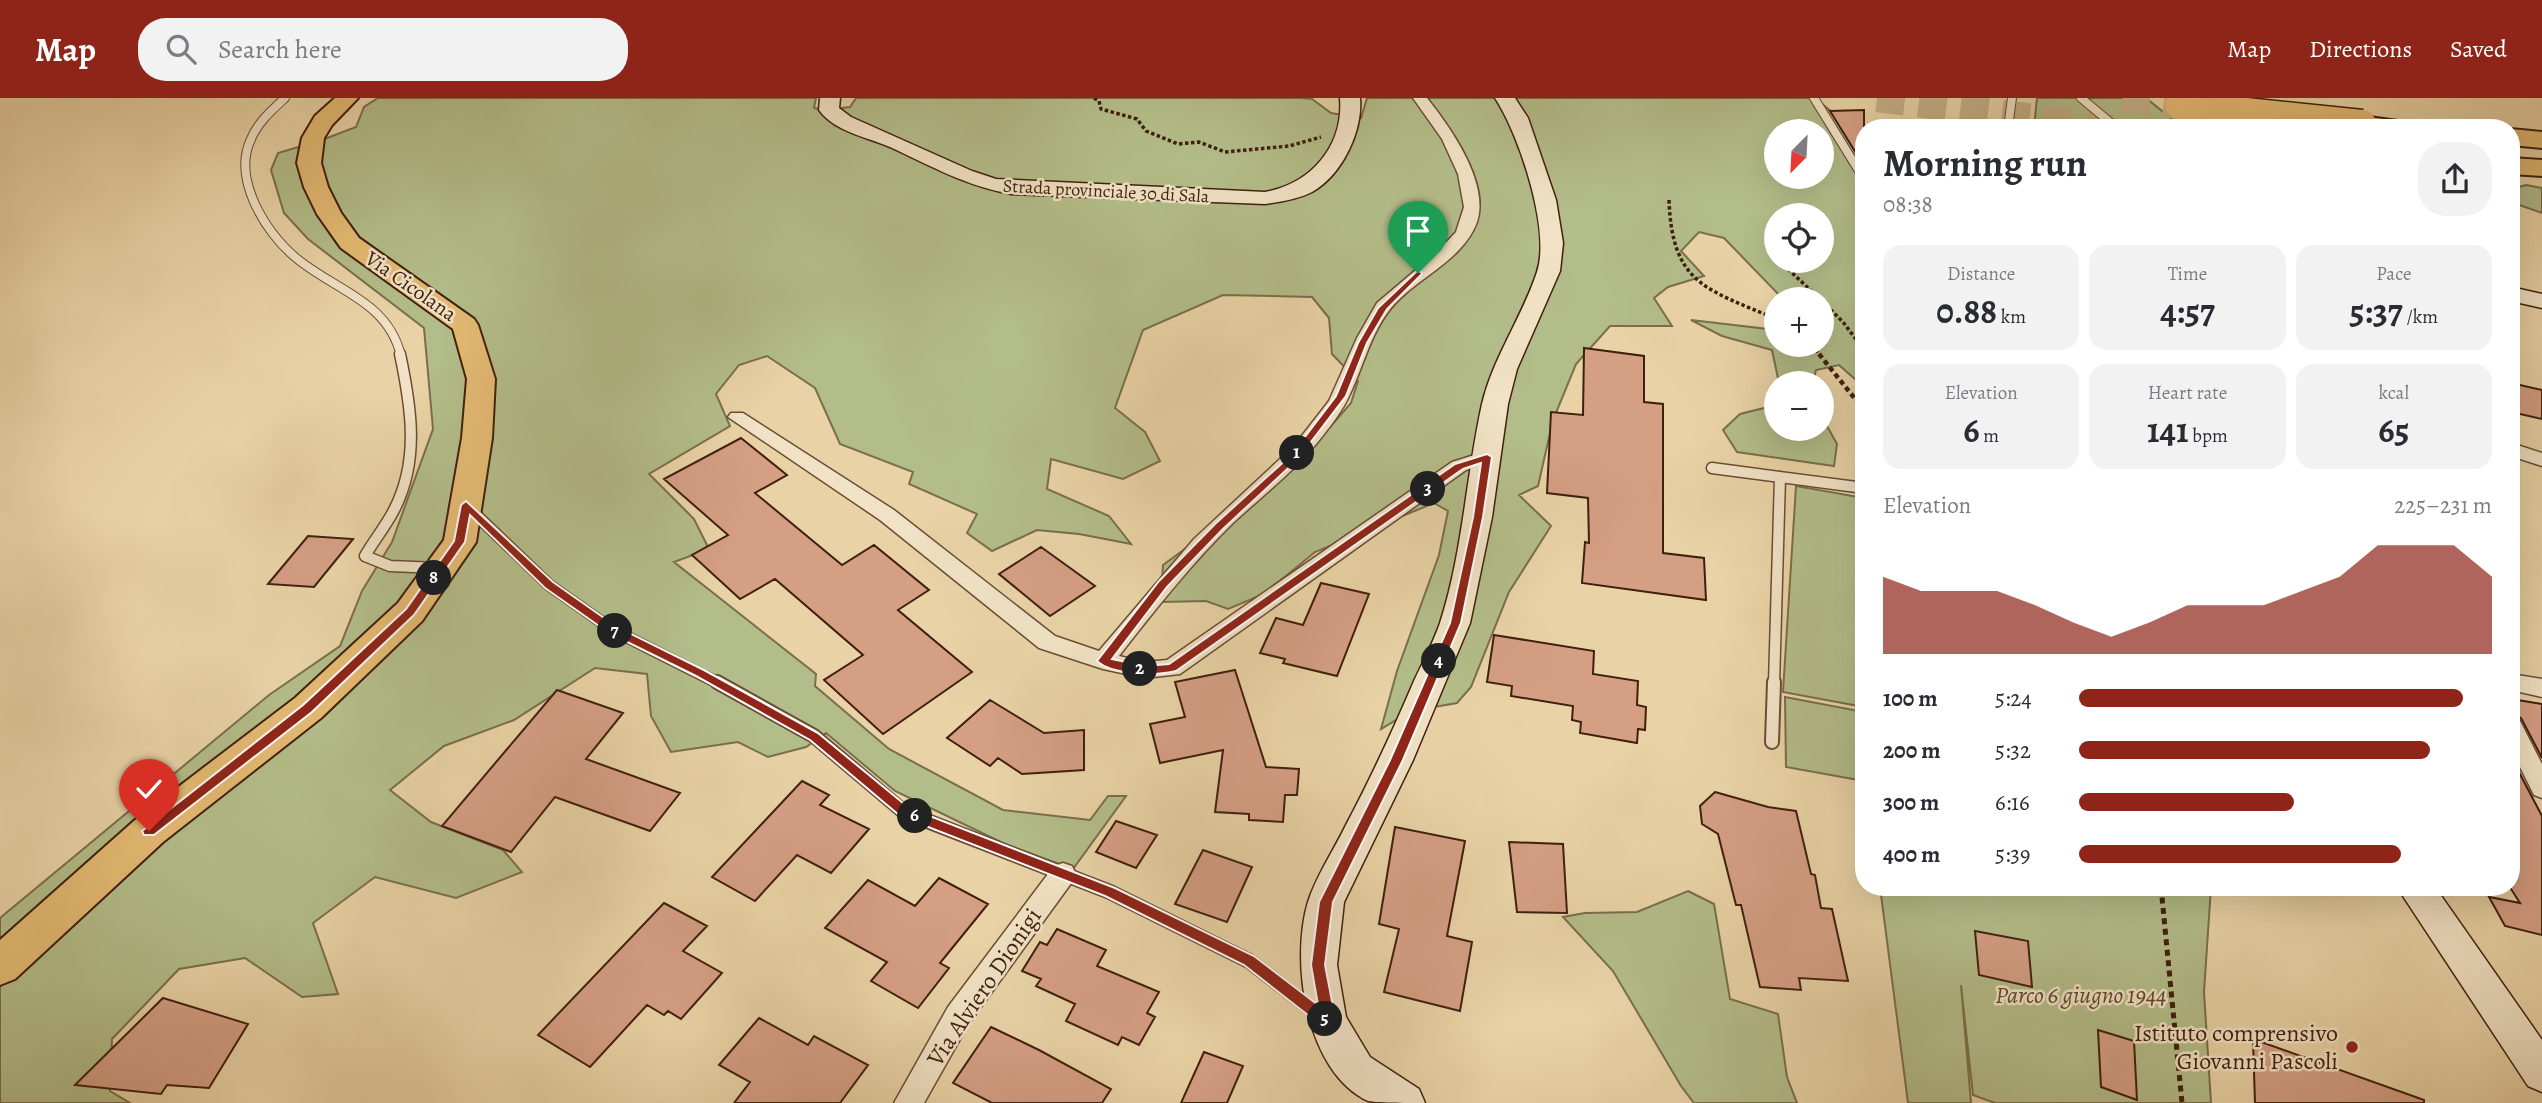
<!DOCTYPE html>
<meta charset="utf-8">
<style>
body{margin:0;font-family:Alegreya,serif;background:#f2f2f3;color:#2b2b33;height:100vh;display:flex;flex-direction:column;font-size:26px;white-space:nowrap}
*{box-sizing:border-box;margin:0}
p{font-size:23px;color:#7c7c81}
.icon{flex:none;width:38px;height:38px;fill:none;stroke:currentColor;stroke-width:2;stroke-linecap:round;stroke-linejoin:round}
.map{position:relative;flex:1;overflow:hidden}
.drawer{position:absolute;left:1855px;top:21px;width:665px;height:777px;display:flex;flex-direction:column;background:#fff;border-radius:28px;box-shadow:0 7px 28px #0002}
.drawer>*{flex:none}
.needle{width:46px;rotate:204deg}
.buttons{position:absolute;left:1764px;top:21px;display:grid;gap:14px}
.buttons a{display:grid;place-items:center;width:70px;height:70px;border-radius:50%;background:#fff;box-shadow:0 7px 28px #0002;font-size:35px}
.pin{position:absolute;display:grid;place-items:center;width:60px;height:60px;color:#fff;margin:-72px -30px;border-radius:50% 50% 50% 0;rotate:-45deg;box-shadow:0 0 7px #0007}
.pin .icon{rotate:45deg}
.km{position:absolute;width:35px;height:35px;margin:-18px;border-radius:50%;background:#222;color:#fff;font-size:19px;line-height:35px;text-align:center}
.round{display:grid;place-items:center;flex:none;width:74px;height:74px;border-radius:28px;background:#f2f2f3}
.summary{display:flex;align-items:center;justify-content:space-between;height:119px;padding:0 28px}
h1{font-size:38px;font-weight:700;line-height:52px}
.metrics{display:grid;grid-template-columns:repeat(3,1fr);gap:10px;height:119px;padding:7px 28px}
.metrics div{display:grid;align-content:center;border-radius:18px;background:#f2f2f3;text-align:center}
.metrics b{font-size:35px;font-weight:700}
.metrics small{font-size:19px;font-weight:400}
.metrics p{font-size:19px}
.chart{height:196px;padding:14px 28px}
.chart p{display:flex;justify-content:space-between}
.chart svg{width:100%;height:126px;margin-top:7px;fill:#8f2418;opacity:.7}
ul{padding:0 28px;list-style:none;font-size:23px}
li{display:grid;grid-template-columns:112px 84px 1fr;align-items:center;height:52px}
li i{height:18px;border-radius:9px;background:#8f2418}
header{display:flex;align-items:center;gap:42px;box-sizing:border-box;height:98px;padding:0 35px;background:#8f2418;color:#fff}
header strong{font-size:33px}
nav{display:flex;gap:38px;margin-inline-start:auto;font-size:24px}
.search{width:490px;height:63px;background:#f2f2f3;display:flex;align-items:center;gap:18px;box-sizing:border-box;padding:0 24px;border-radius:28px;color:#7c7c81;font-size:26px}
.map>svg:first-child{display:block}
</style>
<header>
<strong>Map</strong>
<div class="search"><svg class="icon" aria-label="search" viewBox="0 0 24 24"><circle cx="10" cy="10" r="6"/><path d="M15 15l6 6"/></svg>Search here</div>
<nav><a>Map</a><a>Directions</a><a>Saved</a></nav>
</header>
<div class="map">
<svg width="2542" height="1005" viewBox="0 0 2542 1005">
<rect width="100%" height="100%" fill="#e9d3a6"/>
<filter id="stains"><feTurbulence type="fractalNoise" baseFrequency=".00286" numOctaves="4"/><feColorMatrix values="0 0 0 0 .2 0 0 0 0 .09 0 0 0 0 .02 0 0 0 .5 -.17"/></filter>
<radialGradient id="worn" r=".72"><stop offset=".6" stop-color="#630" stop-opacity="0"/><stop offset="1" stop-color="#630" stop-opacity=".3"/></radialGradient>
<path fill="#b3bd89" stroke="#7a6e4c" stroke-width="2" fill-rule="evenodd" d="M378,0h438l-2,10 10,2 26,-3 6,-9h445l11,1 19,14 30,5 6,-20h448l18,15 31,46v228l-25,-22 -23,5 -3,13h-34l-7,-33 -50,-14 -31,-16 85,10v15h46v-46h-39l-59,-61 -25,-6 -18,19 23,25 -36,11 -14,11 18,28h-62l-34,38 -23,56 -15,66 -19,9 32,31 -42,66 -38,95 -14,16 -46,8 -30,18 16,-58 42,-116 9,-44 -14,-8 -119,49 -51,42 -36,15 -22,-8 -45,1 2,-37 67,-49 94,-82 27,-31 7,-22 -26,-27 -3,-36 -17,-21 -89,-2 -80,35 -28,78 30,24 15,29 -37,18 -72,-20 -4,30 62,27 22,28 -52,-10 -42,-4 -45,21 -25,-18 10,-19 -68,-30 4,-12 -73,-28 -25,-56 -48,-32 -28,9 -23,29 14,32 -81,48 45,45 15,30 -35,13 142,112 -1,12 74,63 114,61 87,10 18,-24h18l-53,73 -68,-25 -110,-53 -69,-58 -20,14 -38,10 -30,-15 -67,10 -20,-36 -4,-42 -52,-6 -81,52 -70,26 -54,44 41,32 72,28 19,22 -66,26 -81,-21 -62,46 25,71 -36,3 -57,-39 -66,11 -67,70 -2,52 20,12h-130v-185l269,-223 71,-49 22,-55 30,-49 41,-113 -9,-101 -116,-89 -24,-26 -13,-43 7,-17 44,-13 34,-13 8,-20zM1776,33h46v46h-46zM1776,117h46v46h-46z
M2037,0h109l37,30h-149z
M2526,87l16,3v25l-31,-11v-13z
M1776,300v31h46v-12l15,27 -3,22 -97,-14 -14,-22 17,-16 24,-6z
M1796,388l68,12v209l-81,-15z
M1785,599l79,15v69l-78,-14z
M1880,789h331l-7,105 7,111h-216l-22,-8 -12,-110 10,118h-63z
M1688,793l26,13 16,95 48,15 9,63 10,26h-103l-13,-17 -68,-115 -50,-54 22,-4 52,-1z"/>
<path fill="#d59f84" stroke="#401f0f" stroke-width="2" d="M1864,12v56l-34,-55z
M1584,250l60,8v46l19,2v149l41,5 2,42 -124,-17 3,-41 4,1 -1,-45 -41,-5 4,-81 32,3z
M2511,285l31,7v29l-31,-7z
M741,340l46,37 -32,18 87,72 32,-20 55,45 -31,20 74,62 -89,62 -59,-54 39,-25 -88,-76 -35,20 -48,-44 36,-20 -64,-56z
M308,438l45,3 -39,48 -46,-3z
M1041,449l54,39 -45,30 -51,-42z
M1321,485l48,11 -32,82 -54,-13 2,-4 -25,-6 16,-35 27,7z
M1494,537l100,16 -1,23 45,7 -1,24 9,2 -1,23 -7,-1 -1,14 -57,-10 1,-11 -9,-2 1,-14 -62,-10 1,-10 -25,-4z
M1235,572l31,97 33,2 -2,26h-12l-2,27 -34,-2v-6l-34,-2 8,-62 -63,13 -10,-39 35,-7 -10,-35z
M557,592l66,23 -37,46 94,34 -30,38 -95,-34 -44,55 -69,-26z
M2511,601l31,5v54l-21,-40 -10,-4z
M990,602l54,33 40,-3v40l-62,4 -24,-16 -8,8 -43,-28z
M2511,659l31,59v119l-37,-9 -16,-29 31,6 -9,-14z
M802,683l27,14 -9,10 49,24 -38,44 -34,-18 -42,46 -43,-24z
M1715,694l53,15 28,4 15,63 4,1 6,33 11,1 16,72 -49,-3 2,12 -41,-3 -19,-82h-5l-18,-71 -16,-10 -2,-18z
M1116,723l41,14 -21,33 -40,-16z
M1395,729l70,14 -18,95 25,6 -12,69 -76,-19 15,-63 -20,-5z
M1509,744l54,2 4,69 -50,-1z
M1203,752l49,17 -25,55 -52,-18z
M939,780l49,26 -48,59 9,5 -31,40 -47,-27 16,-19 -62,-34 43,-48 47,26z
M664,805l43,23 -24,25 39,22 -41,46 -13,-8 -4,4 -17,-10 -57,62 -52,-32z
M1057,831l49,21 -9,16 62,26 -12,21 8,4 -16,28 -17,-8 -4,8 -52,-24 9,-17 -39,-18 5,-7 -19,-8 18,-29 7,3z
M1975,833l53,10 4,46 -53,-12z
M163,900l85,26 -39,64 -42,-3 -6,9 -86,-9z
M759,920l49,27 6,-9 54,29 -28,38h-106l16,-21 -31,-17z
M991,929l48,23 72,39 -9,14h-110l-39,-20z
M2098,932l36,11 3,59 -36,-13z
M2253,941l171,61v3h-169z
M1204,954l39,14 -16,37h-46z"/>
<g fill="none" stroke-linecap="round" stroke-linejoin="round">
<path stroke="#c7af88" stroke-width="28" stroke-dasharray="28 14" stroke-linecap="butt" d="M1877,0l237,30
M2122,0l57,7"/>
<g stroke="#6a4c35" stroke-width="10">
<path id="lane-far2" d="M285,0c-13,12 -27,24 -34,41 -19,39 14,93 44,118 38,33 93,43 106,99
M1814,0l50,81
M2081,0l36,30
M2008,30l4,-30"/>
</g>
<g stroke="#6a4c35" stroke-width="13">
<path id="lane-far1" d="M400,256c11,52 20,106 -6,156 -8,16 -20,30 -29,46l25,10 48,2
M1712,370l152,20
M470,411l79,76 64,45 107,54
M1774,586l6,-207"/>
</g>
<g stroke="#6a4c35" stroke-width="16">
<path id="lane" d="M717,584l97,54 90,76 206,80 139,69 69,53
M1772,644l2,-60"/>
</g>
<g stroke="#6a4c35" stroke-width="3">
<path id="street" d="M1413,0h14c23,29 63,85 50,124 -15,41 -65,57 -89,90 -18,24 -25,55 -38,82 -7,16 -18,30 -29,44 -26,33 -58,57 -88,85 -42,41 -78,87 -114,133l26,6 22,-2 285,-198 35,-11 7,2 2,4 -2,4 -28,9 -286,204 -35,4 -42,-9 -64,-21 -159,-128 -152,-103 3,-4h12l151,97 161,126 44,15 95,-112 100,-93 35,-45 28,-63 20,-35 60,-51 19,-20 8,-25 -6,-33 -16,-35z
M2511,345l31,10v13l-31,-10z
M2511,576l31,5v18l-31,-7z
M2511,618l8,3 23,45v34l-8,-3 -23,-46z
M1063,765l9,3 4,8 -4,8 -104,143 -44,78h-30l54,-96 106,-141z"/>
</g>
<g stroke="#401f0f" stroke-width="3">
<path id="secondary" d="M820,0h20l-1,10 12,9 121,54 24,8 269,13c46,-8 79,-46 75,-94h20c3,33 -18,77 -48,94 -14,7 -31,10 -47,12l-254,-10c-45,-8 -80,-28 -121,-47 -23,-10 -55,-15 -71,-37z
M1495,0h20l13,20 28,82 7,43 -3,28 -43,98 -9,35 -16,113 -22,106 -57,137 -69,142 -7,63 9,52 24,40 49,32 6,14c-14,0 -45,0 -57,-2 -62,-29 -78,-139 -60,-199 8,-26 26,-52 38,-77 25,-47 47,-95 68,-144 9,-19 19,-38 26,-58 23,-71 26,-147 42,-219 11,-47 40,-86 55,-132 14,-42 -18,-138 -42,-174z
M2511,189l31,7v14l-31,-7z
M2397,789h38l107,153v52l-14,-6z"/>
</g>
<g stroke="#401f0f" stroke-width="4">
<path id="primary" d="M335,0h23l-26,27 -8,13 -3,25 7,24 13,26 18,25 115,81 4,6 17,54 -3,59 -16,104 -54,79 -101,97 -158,124 -148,137 -15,6v-45l135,-120 160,-122 103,-95 46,-63 18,-102 5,-59 -14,-50 -112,-81 -24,-34 -13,-27 -7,-24 5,-25 13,-22z"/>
</g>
<g stroke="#401f0f" stroke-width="4">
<path id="highway" d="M2362,18l50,7 4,5h-64l-3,-4 4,-5z
M2511,31l31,3v16l-31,-3z
M2511,60l31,2v16l-31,-2z"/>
</g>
<path stroke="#401f0f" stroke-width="3.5" stroke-dasharray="3.5 2.5" stroke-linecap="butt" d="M1094,0l5,3 2,8 36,10 9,12 32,13 21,-2 26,10 64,-6 32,-9
M1669,102c3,85 38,89 107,119
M1788,171l32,30
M1822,203l21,21 21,28
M1812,247l9,11"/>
<path stroke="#401f0f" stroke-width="4.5" stroke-dasharray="5 3.5" stroke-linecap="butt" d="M1819,256l45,56"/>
<path stroke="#401f0f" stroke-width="5" stroke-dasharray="6 4.5" stroke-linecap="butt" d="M2161,789l21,216"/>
<use href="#lane-far2" stroke="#f1e2c5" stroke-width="8"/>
<use href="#lane-far1" stroke="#f1e2c5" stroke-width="10"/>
<use href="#lane" stroke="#f1e2c5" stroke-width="12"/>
<use href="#street" fill="#f1e2c5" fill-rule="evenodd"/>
<use href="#secondary" fill="#f1e2c5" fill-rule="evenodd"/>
<use href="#primary" fill="#e4ba73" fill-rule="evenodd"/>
<use href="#highway" fill="#e4ba73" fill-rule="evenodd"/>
<g stroke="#401f0f" stroke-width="31" stroke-linecap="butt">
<path id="highway-bridge" d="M2179,7l183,19"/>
</g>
<use href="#highway-bridge" stroke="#e4ba73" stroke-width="28"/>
</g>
<path fill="#8f2418" stroke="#fff" stroke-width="2" d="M1418,172l4,3 -1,2 -34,34 -20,34 -21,53 -48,63 -75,70 -56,58 -55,72 33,7 24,-2 286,-200 32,-10 5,3 -9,60 -22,106 -58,137 -70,142 -8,63 11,57 -2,5h-11l-79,-62 -139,-69 -205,-80 -90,-76 -114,-64 -87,-43 -64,-45 -75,-73 -5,27 -51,73 -102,97 -158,123h-10l-2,-4 161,-126 103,-96 48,-68 7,-36 5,-4 87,81 64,45 87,43 114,63 91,75 206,80 139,68 64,49 -7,-40 8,-63 71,-142 60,-137 23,-106 8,-54 -18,6 -287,202c-19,5 -65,4 -79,-10l62,-80 56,-57 76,-69 45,-59 22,-53 20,-35z"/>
<circle fill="#8f2418" stroke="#f1e2c5" stroke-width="2.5" cx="2352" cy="949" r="7"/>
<g text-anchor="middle" stroke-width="5" stroke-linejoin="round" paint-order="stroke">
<g font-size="18" fill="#401f0f" stroke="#f1e2c5">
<text transform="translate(1106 93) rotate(3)" y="6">Strada provinciale 30 di Sala</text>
</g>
<g font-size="21" fill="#401f0f" stroke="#f1e2c5">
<text transform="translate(411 188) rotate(35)" y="7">Via Cicolana</text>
</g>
<g font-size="24" fill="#401f0f" stroke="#f1e2c5">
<text transform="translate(984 889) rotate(-56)" y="8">Via Alviero Dionigi</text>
</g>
<g font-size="24" font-style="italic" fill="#5d462e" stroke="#f1e2c5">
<text x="2081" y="905">Parco 6 giugno 1944</text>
</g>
<g font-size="24" fill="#401f0f" stroke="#f1e2c5" text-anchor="end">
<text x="2338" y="943">Istituto comprensivo<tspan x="2338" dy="28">Giovanni Pascoli</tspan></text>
</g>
</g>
<rect width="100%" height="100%" filter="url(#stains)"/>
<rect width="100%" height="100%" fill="url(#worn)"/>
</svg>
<div class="buttons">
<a><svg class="needle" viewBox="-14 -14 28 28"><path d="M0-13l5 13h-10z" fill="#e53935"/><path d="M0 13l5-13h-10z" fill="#7c7c81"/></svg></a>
<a><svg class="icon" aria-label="locate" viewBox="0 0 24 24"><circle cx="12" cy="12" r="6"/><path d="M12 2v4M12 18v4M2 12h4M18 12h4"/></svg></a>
<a>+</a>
<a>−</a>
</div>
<div class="pin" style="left:1418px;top:175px;background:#1e9e55"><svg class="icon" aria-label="arrive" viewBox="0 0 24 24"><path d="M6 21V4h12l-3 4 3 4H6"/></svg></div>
<div class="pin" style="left:149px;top:733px;background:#d93025"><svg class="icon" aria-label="check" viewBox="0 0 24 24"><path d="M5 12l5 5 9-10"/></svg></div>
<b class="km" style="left:1297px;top:355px">1</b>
<b class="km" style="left:1140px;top:571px">2</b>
<b class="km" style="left:1428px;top:391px">3</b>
<b class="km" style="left:1439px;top:563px">4</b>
<b class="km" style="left:1325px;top:921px">5</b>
<b class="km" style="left:915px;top:718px">6</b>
<b class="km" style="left:615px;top:533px">7</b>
<b class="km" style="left:434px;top:480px">8</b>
<section class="drawer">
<div class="summary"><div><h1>Morning run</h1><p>08:38</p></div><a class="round"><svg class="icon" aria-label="share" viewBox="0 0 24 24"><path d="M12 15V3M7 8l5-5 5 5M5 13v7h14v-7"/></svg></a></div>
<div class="metrics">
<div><p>Distance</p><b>0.88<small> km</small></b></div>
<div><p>Time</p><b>4:57</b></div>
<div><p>Pace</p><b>5:37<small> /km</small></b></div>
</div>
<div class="metrics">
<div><p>Elevation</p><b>6<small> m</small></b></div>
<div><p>Heart rate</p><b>141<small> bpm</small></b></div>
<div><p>kcal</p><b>65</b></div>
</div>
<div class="chart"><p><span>Elevation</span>225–231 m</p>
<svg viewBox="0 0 160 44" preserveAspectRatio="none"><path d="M0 44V17L10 22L20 22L30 22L40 27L50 33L60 38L70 33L80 27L90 27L100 27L110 22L120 17L130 6L140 6L150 6L160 17V44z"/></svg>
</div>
<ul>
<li><b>100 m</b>5:24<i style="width:93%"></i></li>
<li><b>200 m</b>5:32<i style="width:85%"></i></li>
<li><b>300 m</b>6:16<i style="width:52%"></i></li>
<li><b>400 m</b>5:39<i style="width:78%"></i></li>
</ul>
</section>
</div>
